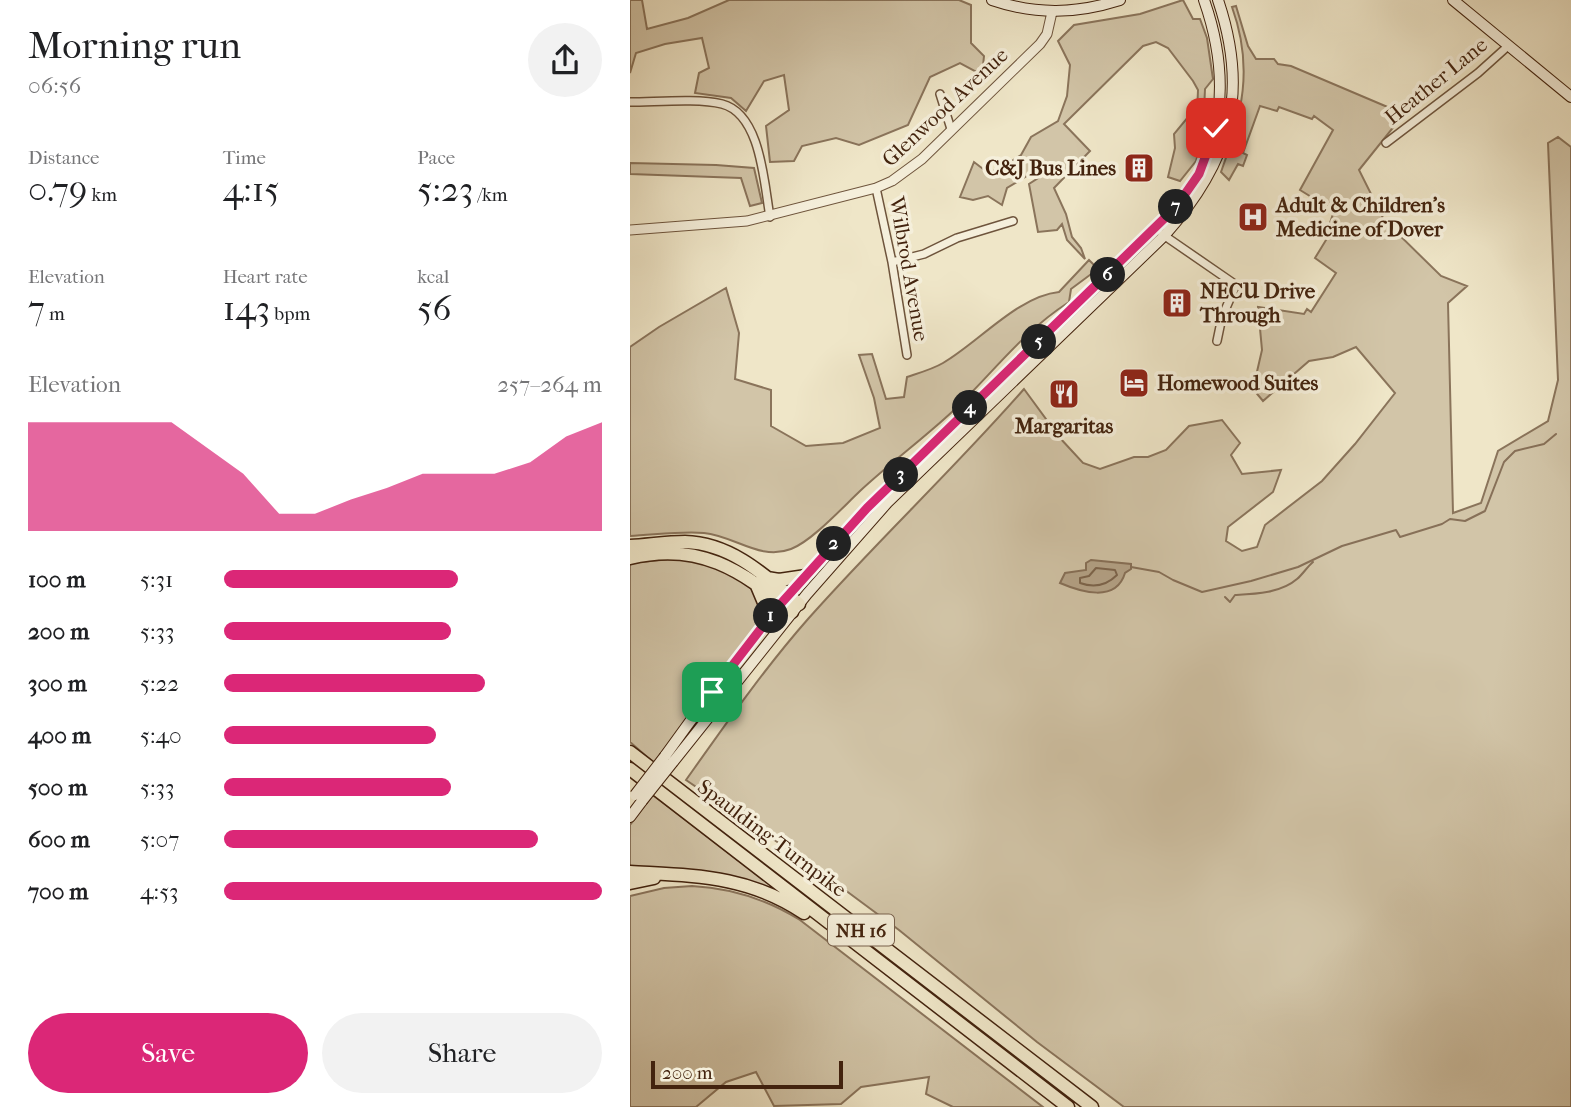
<!DOCTYPE html>
<meta charset="utf-8">
<style>
body{margin:0;font-family:"IM FELL French Canon",serif;background:#f2f2f2;color:#202124;height:100vh;display:flex;flex-direction:column;font-size:26px;white-space:nowrap}
*{box-sizing:border-box;margin:0}
p{font-size:23px;color:#757577}
.icon{flex:none;width:38px;height:38px;fill:none;stroke:currentColor;stroke-width:2;stroke-linecap:round;stroke-linejoin:round}
.map{position:relative;flex:1;overflow:hidden}
.details{display:flex;flex-direction:column;background:#fff;width:630px}
.details>*{flex:none}
.scale{position:absolute;left:21px;bottom:18px;width:192px;box-sizing:border-box;padding-left:7px;border:4px solid #43230e;border-top:0;font-size:19px;line-height:24px;white-space:nowrap;color:#43230e;-webkit-text-stroke:5px #f5efdb;paint-order:stroke}
.pin{position:absolute;display:grid;place-items:center;width:60px;height:60px;color:#fff;margin:-30px;border-radius:14px;box-shadow:0 4px 10px #0006}
.km{position:absolute;width:35px;height:35px;margin:-18px;border-radius:50%;background:#222;color:#fff;font-size:19px;line-height:35px;text-align:center}
.round{display:grid;place-items:center;flex:none;width:74px;height:74px;border-radius:37px;background:#f2f2f2}
.headline{display:flex;align-items:center;justify-content:space-between;height:119px;padding:0 28px}
h1{font-size:38px;font-weight:600;line-height:52px}
.metrics{display:grid;grid-template-columns:repeat(3,1fr);gap:10px;height:119px;padding:7px 28px}
.metrics div{display:grid;align-content:center}
.metrics b{font-size:35px;font-weight:600}
.metrics small{font-size:19px;font-weight:400}
.metrics p{font-size:19px}
.chart{height:196px;padding:14px 28px}
.chart p{display:flex;justify-content:space-between}
.chart svg{width:100%;height:126px;margin-top:7px;fill:#db2777;opacity:.7}
.action{display:flex;gap:14px;margin-top:auto;padding:14px 28px}
.action a{flex:1;height:80px;border-radius:42px;background:#db2777;color:#fff;font-size:28px;font-weight:600;line-height:80px;text-align:center}
.action a+a{background:#f2f2f2;color:#202124}
ul{padding:0 28px;list-style:none;font-size:23px}
li{display:grid;grid-template-columns:112px 84px 1fr;align-items:center;height:52px}
li i{height:18px;border-radius:9px;background:#db2777}
main{display:flex;flex:1;min-height:0}
.map>svg:first-child{display:block}
</style>
<main>
<section class="details">
<div class="headline"><div><h1>Morning run</h1><p>06:56</p></div><a class="round"><svg class="icon" aria-label="share" viewBox="0 0 24 24"><path d="M12 15V3M7 8l5-5 5 5M5 13v7h14v-7"/></svg></a></div>
<div class="metrics">
<div><p>Distance</p><b>0.79<small> km</small></b></div>
<div><p>Time</p><b>4:15</b></div>
<div><p>Pace</p><b>5:23<small> /km</small></b></div>
</div>
<div class="metrics">
<div><p>Elevation</p><b>7<small> m</small></b></div>
<div><p>Heart rate</p><b>143<small> bpm</small></b></div>
<div><p>kcal</p><b>56</b></div>
</div>
<div class="chart"><p><span>Elevation</span>257–264 m</p>
<svg viewBox="0 0 160 44" preserveAspectRatio="none"><path d="M0 44V6L10 6L20 6L30 6L40 6L50 15L60 24L70 38L80 38L90 33L100 29L110 24L120 24L130 24L140 20L150 11L160 6V44z"/></svg>
</div>
<ul>
<li><b>100 m</b>5:31<i style="width:62%"></i></li>
<li><b>200 m</b>5:33<i style="width:60%"></i></li>
<li><b>300 m</b>5:22<i style="width:69%"></i></li>
<li><b>400 m</b>5:40<i style="width:56%"></i></li>
<li><b>500 m</b>5:33<i style="width:60%"></i></li>
<li><b>600 m</b>5:07<i style="width:83%"></i></li>
<li><b>700 m</b>4:53<i style="width:100%"></i></li>
</ul>
<div class="action"><a>Save</a><a>Share</a></div>
</section>
<div class="map">
<svg width="941" height="1107" viewBox="0 0 941 1107">
<rect width="100%" height="100%" fill="#efe6c8"/>
<filter id="stains"><feTurbulence type="fractalNoise" baseFrequency=".00286" numOctaves="4"/><feColorMatrix values="0 0 0 0 .2 0 0 0 0 .09 0 0 0 0 .02 0 0 0 .5 -.17"/></filter>
<radialGradient id="worn" r=".72"><stop offset=".6" stop-color="#630" stop-opacity="0"/><stop offset="1" stop-color="#630" stop-opacity=".3"/></radialGradient>
<path fill="#d2c5a8" stroke="#8a745b" stroke-width="2" d="M0,0h12l5,29 41,-11 41,-18h230l12,5v38l13,13 -2,19 -22,-12 -30,14 -22,48 -49,20 -23,-7 -34,8 -8,15 -24,1 -4,-36 23,-16 -5,-35 -20,6 -18,30 -15,-13 -36,-5 4,-20 10,-5 -7,-30 -37,6 -29,9 -6,20z
M553,0l10,19h7l7,19 6,41 -8,10 -1,22 5,6 -13,44 -16,20 -12,-4 7,-29 -1,-14 14,-17 9,-3 1,-24 -5,-9 -25,-33 -12,-6 -13,4 -79,78 26,27 -36,37 12,26 6,23 9,11 4,11 -18,-19 -5,-16 -5,6 -19,2 -9,-48 17,-11 -1,-8 -38,23 -5,17 -14,-9 -15,4 -13,-3 14,-35 13,10 11,-2 23,-15 10,-18 27,-16 9,-25 3,-31 -12,-24 16,-16 66,-11z
M606,6l12,40 8,13h18l4,5 13,2 113,48 -45,56 25,50 57,56 26,10 -19,17 5,210 28,-10 17,-52 50,-30 10,-41 -10,-237 10,-6 13,10v960h-447l-87,-65 -138,-112 -85,-63 -128,-87c39,-55 78,-111 122,-161 70,-79 147,-151 216,-230l36,49 23,25 17,6 34,-12h14l18,-7 23,-24 33,-6 18,23 -9,12 11,19 39,-4 -8,22 -45,35 -2,14 16,10 15,-4 8,-22 57,-44 33,-37 40,-51 -39,-46 -23,10 -24,4 -46,40 -10,-12 9,-39 -4,-43 46,7 3,-5 4,3 25,-39 -21,-15 19,-31 -4,-4 4,-12 -34,-21 33,-60 -19,-14 -2,3 -33,-12 -2,4 -17,-5 -17,47 4,2 -4,11 -5,-2 -9,16 -8,-8c21,-58 33,-104 11,-165z
M0,163l86,2 38,3 8,35 -12,3 -9,-28 -111,-4z
M459,260l9,9 -27,20 -2,13c-48,31 -76,71 -116,109 -30,28 -63,52 -93,80 -17,16 -48,50 -69,58 -31,12 -56,-13 -87,-16 -24,-2 -50,2 -74,3v-189l29,-20 67,-39 13,45 -4,46 36,11v36l35,20 37,-3 37,-15 -6,-30 -15,-43 13,-1 14,45 18,-2 3,-20c12,-4 26,-8 36,-14 35,-20 75,-67 116,-71z
M52,558c25,6 71,18 79,47 1,5 0,12 -1,17l-106,141 -24,-21v-179z
M23,795l124,95 -2,2 -145,-23v-44z
M62,886c40,2 74,13 108,34l243,187h-90l-27,-13 3,-17 -68,10 -20,17 -67,2 -18,-34 -30,10 -30,25h-66v-211l34,-8z"/>
<path fill="#b5a489" stroke="#877058" stroke-width="2" d="M461,560l40,4v5l-6,4c-9,30 -44,19 -65,10l5,-10 21,-3v-7z"/>
<g fill="none" stroke-linecap="round" stroke-linejoin="round">
<path stroke="#7c644c" stroke-width="2" d="M466,568l19,2 2,5c-11,11 -23,13 -37,8v-5l9,-2z"/>
<path stroke="#877058" stroke-width="2" d="M501,567l28,5 14,8 29,12 49,-11 47,-14 44,-21 54,-16 4,7 42,-13 8,-5 15,2 20,-10 19,-49 11,-11 29,-7 12,-10
M595,597l5,5 5,-7c20,-1 46,-2 62,-16 6,-5 10,-12 16,-17"/>
<g stroke="#6e543c" stroke-width="10">
<path id="minor" d="M310,94l11,35
M0,102c26,0 68,-4 92,2 39,10 42,79 48,113
M756,143l92,-70 30,-27
M246,188l16,74 15,93
M532,234l74,51 -14,32 -5,24
M262,262l32,-8 33,-16 56,-17"/>
</g>
<g stroke="#6e543c" stroke-width="11">
<path id="tertiary" d="M0,230l117,-9 129,-33 16,-7 30,-22 118,-115 7,-10 5,-22"/>
</g>
<g stroke="#43230e" stroke-width="12">
<path id="secondary" d="M362,0c44,15 84,14 128,0
M823,0l118,97
M35,756c62,-87 128,-169 201,-247 31,-33 66,-64 99,-96 47,-45 94,-91 141,-136 33,-32 71,-62 92,-102 30,-56 26,-118 6,-175
M43,762l134,-168 80,-91 277,-267c66,-74 86,-141 54,-236
M0,817l12,-16"/>
</g>
<g stroke="#43230e" stroke-width="15">
<path id="motorway" d="M0,546c18,-1 37,-4 55,-4 46,1 81,34 114,62
M0,558c68,-17 112,12 162,54
M137,578l12,2 27,-4
M127,586l8,19 1,17
M0,752l462,355
M0,769l438,338
M0,872c65,4 117,3 174,41
M0,883l24,-5"/>
</g>
<use href="#minor" stroke="#f5efdb" stroke-width="7"/>
<use href="#tertiary" stroke="#f5efdb" stroke-width="9"/>
<use href="#secondary" stroke="#f5efdb" stroke-width="10"/>
<use href="#motorway" stroke="#efe6c8" stroke-width="12"/>
<g stroke="#43230e" stroke-width="12" stroke-linecap="butt">
<path id="secondary-bridge" d="M5,795l30,-39
M12,801l31,-39"/>
</g>
<use href="#secondary-bridge" stroke="#f5efdb" stroke-width="10"/>
</g>
<g fill="none" stroke-linecap="round" stroke-linejoin="round">
<g stroke="#fff" stroke-width="14">
<path id="route" d="M82,692l64,-83 91,-101 309,-301 23,-33 17,-46"/>
</g>
<use href="#route" stroke="#db2777" stroke-width="9"/>
</g>
<defs>
<g id="building-square" transform="scale(1.575)"><rect x="-9" y="-9" width="18" height="18" rx="4" fill="#8f2418" stroke="#f5efdb"/><path d="M-4-6H4V6H1V3H-1V6H-4ZM-2.5-4.3h1.7v1.8h-1.7ZM.8-4.3h1.7v1.8H.8ZM-2.5-1h1.7V.8h-1.7ZM.8-1h1.7V.8H.8Z" fill="#fff"/></g>
<g id="hospital-square" transform="scale(1.575)"><rect x="-9" y="-9" width="18" height="18" rx="4" fill="#8f2418" stroke="#f5efdb"/><path d="M-5-5h3v3.5h4V-5h3V5h-3V1.5h-4V5h-3Z" fill="#fff"/></g>
<g id="hotel-square" transform="scale(1.575)"><rect x="-9" y="-9" width="18" height="18" rx="4" fill="#8f2418" stroke="#f5efdb"/><path d="M-6-4.5h1.5V1H6V5H4.5V3h-9V5H-6ZM-4 0a1.8 1.8 0 1 1 3.6 0ZM.5 0V-2.5h3Q6-2.5 6 0Z" fill="#fff"/></g>
<g id="restaurant-square" transform="scale(1.575)"><rect x="-9" y="-9" width="18" height="18" rx="4" fill="#8f2418" stroke="#f5efdb"/><path d="M-5-6h1v4h1v-4h1v4h1v-4h1v5L-1.5 .5V6h-2V.5L-5-1ZM5-6V6H3V1.5H1.5Q1.5-4 5-6Z" fill="#fff"/></g>
</defs>
<g fill-rule="evenodd">
<use href="#building-square" x="509" y="168"/>
<use href="#hospital-square" x="623" y="217"/>
<use href="#building-square" x="547" y="303"/>
<use href="#hotel-square" x="504" y="383"/>
<use href="#restaurant-square" x="434" y="394"/>
</g>
<g text-anchor="middle" stroke-width="7" stroke-linejoin="round" paint-order="stroke">
<rect fill="#f5efdb" stroke="#78604c" stroke-width="2" x="198" y="914.5" width="66" height="31" rx="5"/>
<g font-size="19" font-weight="bold" fill="#43230e">
<text x="231" y="937">NH 16</text>
</g>
<g font-size="21" fill="#43230e" stroke="#f5efdb">
<text transform="translate(806 81) rotate(-39)" y="7">Heather Lane</text>
<text transform="translate(315 107) rotate(-43)" y="7">Glenwood Avenue</text>
<text transform="translate(279 269) rotate(80)" y="7">Wilbrod Avenue</text>
<text transform="translate(142 838) rotate(37)" y="7">Spaulding Turnpike</text>
</g>
<g font-size="21" font-weight="bold" fill="#43230e" stroke="#f5efdb" text-anchor="start">
<text x="486" y="175" text-anchor="end">C&amp;J Bus Lines</text>
<text x="646" y="212">Adult &amp; Children's<tspan x="646" dy="24">Medicine of Dover</tspan></text>
<text x="570" y="298">NECU Drive<tspan x="570" dy="24">Through</tspan></text>
<text x="527" y="390">Homewood Suites</text>
<text x="434" y="433" text-anchor="middle">Margaritas</text>
</g>
</g>
<rect width="100%" height="100%" filter="url(#stains)"/>
<rect width="100%" height="100%" fill="url(#worn)"/>
</svg>
<div class="scale">200 m</div>
<div class="pin" style="left:82px;top:692px;background:#1e9e55"><svg class="icon" aria-label="arrive" viewBox="0 0 24 24"><path d="M6 21V4h12l-3 4 3 4H6"/></svg></div>
<div class="pin" style="left:586px;top:128px;background:#d93025"><svg class="icon" aria-label="check" viewBox="0 0 24 24"><path d="M5 12l5 5 9-10"/></svg></div>
<b class="km" style="left:141px;top:616px">1</b>
<b class="km" style="left:204px;top:544px">2</b>
<b class="km" style="left:271px;top:475px">3</b>
<b class="km" style="left:340px;top:408px">4</b>
<b class="km" style="left:409px;top:342px">5</b>
<b class="km" style="left:478px;top:275px">6</b>
<b class="km" style="left:546px;top:207px">7</b>
</div>
</main>
